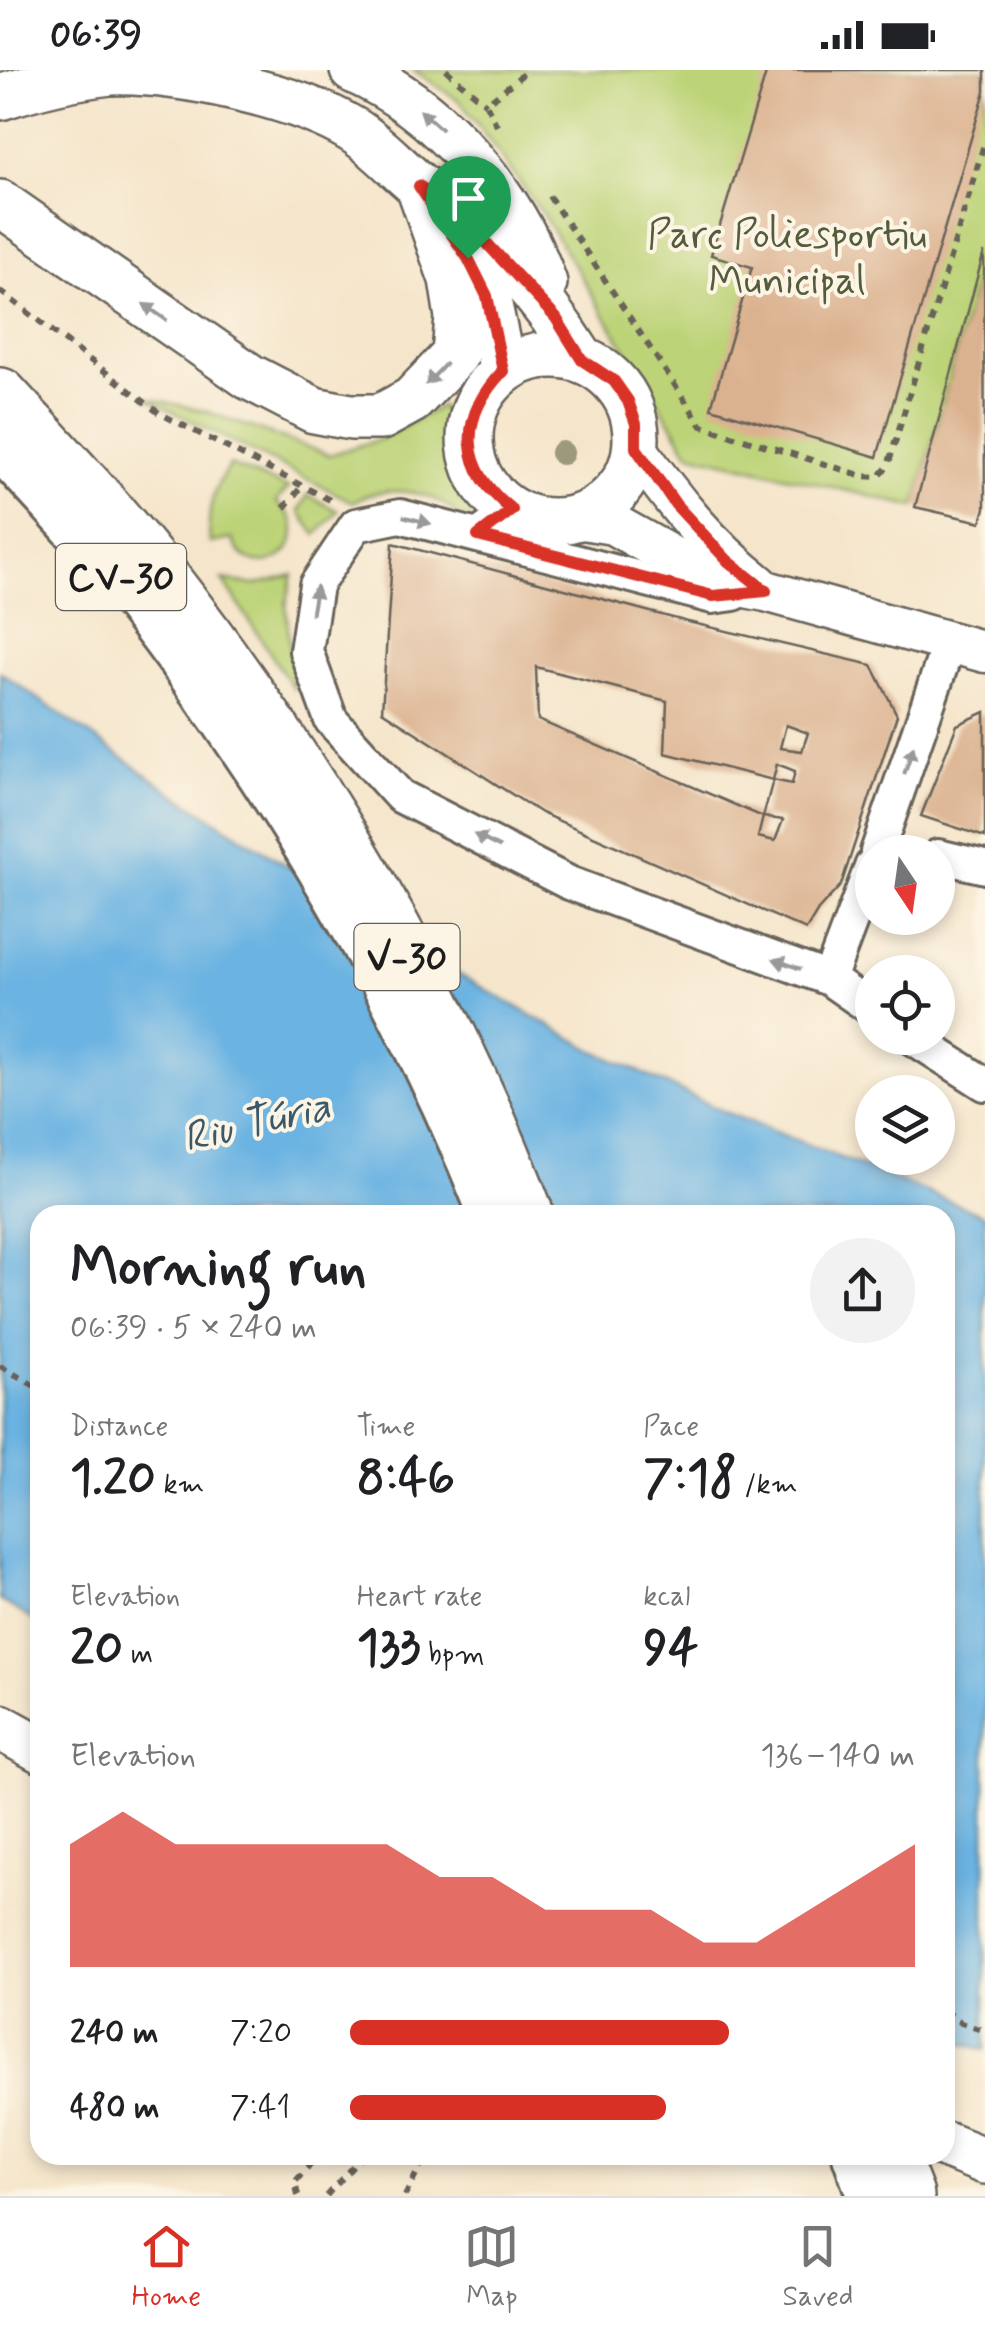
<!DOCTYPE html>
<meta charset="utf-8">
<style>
body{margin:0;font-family:Mynerve,sans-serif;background:#f2f2f2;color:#202124;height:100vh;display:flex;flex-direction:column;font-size:38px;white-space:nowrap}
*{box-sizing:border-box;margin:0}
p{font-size:32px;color:#757577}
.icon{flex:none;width:55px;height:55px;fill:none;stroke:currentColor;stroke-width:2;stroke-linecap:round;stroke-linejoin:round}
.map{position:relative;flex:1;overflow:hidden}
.side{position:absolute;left:30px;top:1135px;width:925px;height:960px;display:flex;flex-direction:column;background:#fff;border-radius:30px;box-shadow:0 5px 15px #0003}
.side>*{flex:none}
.needle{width:65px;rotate:167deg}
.buttons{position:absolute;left:855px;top:765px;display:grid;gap:20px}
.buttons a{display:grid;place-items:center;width:100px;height:100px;border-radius:50%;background:#fff;box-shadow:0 5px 15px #0003;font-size:50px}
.pin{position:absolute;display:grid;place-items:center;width:85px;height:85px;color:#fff;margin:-102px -42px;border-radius:50% 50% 50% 0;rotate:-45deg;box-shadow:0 0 10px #0007}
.pin .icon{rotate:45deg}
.round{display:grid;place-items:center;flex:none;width:105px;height:105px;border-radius:52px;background:#f2f2f2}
.head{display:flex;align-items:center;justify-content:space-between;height:170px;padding:0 40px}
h1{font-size:55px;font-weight:800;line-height:75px}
.metrics{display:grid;grid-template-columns:repeat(3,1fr);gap:15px;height:170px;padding:10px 40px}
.metrics div{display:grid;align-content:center}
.metrics b{font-size:50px;font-weight:800}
.metrics small{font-size:28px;font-weight:400}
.metrics p{font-size:28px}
.chart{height:280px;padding:20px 40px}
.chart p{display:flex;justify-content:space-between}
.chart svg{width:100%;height:180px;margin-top:10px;fill:#d93025;opacity:.7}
ul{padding:0 40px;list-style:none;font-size:32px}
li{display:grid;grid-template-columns:160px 120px 1fr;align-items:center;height:75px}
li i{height:25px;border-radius:12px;background:#d93025}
.status{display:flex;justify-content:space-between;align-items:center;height:70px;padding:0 50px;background:#fff;direction:ltr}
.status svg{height:28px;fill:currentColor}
.menu{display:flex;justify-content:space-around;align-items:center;height:140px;border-top:2px solid #e0e0e0;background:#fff;font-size:28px;color:#757577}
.menu a{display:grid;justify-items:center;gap:5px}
.menu .selected{color:#d93025}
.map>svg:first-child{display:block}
</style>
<div class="status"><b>06:39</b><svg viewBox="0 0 49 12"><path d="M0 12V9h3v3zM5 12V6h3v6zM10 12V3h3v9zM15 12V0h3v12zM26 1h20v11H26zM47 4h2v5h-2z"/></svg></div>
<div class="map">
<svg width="985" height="2126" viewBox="0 0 985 2126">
<rect width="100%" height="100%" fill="#fcf5e5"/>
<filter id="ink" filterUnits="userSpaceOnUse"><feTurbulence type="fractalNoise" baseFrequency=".01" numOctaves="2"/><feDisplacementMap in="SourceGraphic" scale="20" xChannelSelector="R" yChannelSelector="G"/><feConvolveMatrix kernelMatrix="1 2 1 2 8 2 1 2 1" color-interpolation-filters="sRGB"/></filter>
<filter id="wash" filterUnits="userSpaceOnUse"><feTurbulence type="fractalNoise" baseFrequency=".0048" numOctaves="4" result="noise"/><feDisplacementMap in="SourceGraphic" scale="40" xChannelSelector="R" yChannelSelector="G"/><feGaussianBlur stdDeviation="2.25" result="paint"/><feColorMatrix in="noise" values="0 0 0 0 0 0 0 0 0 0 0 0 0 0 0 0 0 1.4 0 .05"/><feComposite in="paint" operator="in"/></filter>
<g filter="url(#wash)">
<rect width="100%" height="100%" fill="#f5e5ca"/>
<path fill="#bcd377" stroke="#6c784a" stroke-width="2.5" d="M413,0h572v175l-70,262 -226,-54 -147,-240 -81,-111z
M144,327l61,14 124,44 52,-16 60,-33 5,8 9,61 32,44 -29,-2c-19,-27 -78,-34 -105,-15z
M230,395l58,23 -12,14c51,37 -20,93 -44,37l-22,4c-4,-29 2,-55 20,-78z
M308,425l30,16 -22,24 -17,-24z
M293,505l-7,30 8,85 -71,-110 32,5z"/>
<path fill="#6bb3e2" stroke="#44687f" stroke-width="2.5" d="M0,602l173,121 280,178 142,80 130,61 260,103v835l-40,-12v-823h-905v409l-40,-24z"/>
<g id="blocks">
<path fill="#dbb290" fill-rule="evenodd" d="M767,0h218v21l-108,366 -166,-49 41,-141 -41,-12z
M984,182l1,256 -4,14 -66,-15z
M393,473l295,79 184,43 25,50 -56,170 -23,25 -12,20 -265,-117 -159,-102zM536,597l131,34 -2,52 108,27 4,-16 18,7 -3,13 -19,-4 -10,37 -225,-97zM786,655l22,8 -6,18 -22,-3zM763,747l20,3 -8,21 -17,-4z
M985,642v125l-64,-21 36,-91z"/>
</g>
</g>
<g filter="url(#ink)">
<use href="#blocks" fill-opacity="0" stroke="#686259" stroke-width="2.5"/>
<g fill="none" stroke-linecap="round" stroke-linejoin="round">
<g stroke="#686259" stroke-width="38">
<path id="minor" d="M478,466l34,-25
M734,524l-21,3 -313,-81 -44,9 -40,60 -10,66 25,69 69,76 169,87 260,96 43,30
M877,782l72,-209
M938,786l47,11
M829,909l43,-114
M913,968l72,46"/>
</g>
<g stroke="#686259" stroke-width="45">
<path id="tertiary" d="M636,378c36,52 73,98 123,137
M577,448l36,6 102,57 51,10 219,61"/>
</g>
<g stroke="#686259" stroke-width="50">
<path id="secondary" d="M353,0c86,38 160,124 191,213
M0,27c36,-12 73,-21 111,-25 67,-2 185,23 242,58 24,15 42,36 64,54 13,11 31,18 44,30 45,43 88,93 121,146
M0,133l250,174 64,33 37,7h30l31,-17 43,-45 3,-38 -6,-38 -33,-93
M457,171l30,55 16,75
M470 368a83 83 0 1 1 166 0a83 83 0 1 1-166 0Z
M0,1657l40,22
M945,2075l40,16"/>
</g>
<g stroke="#686259" stroke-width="58">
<path id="trunk" d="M0,371c46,50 93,99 135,153 148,189 272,398 361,621
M859,2085l15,41"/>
</g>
<g stroke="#686259" stroke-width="60">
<path id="motorway" d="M0,326c55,60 111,118 161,182 150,193 278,409 365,637
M890,2085l16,41"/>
</g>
<path stroke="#686259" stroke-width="6" stroke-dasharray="8 8" stroke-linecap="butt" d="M446,0l40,34
M497,56l-11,-22 42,-34
M549,126l153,230 161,50 16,1 9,-11 97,-325
M0,221l159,122 177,90
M284,438l18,-22
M0,1296l40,23
M945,1941l16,12 24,8
M298,2126l-3,-14 23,-27
M326,2126l37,-41
M405,2126l21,-41"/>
<use href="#minor" stroke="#fff" stroke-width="32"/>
<use href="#tertiary" stroke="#fff" stroke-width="40"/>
<use href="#secondary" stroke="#fff" stroke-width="45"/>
<use href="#trunk" stroke="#fff" stroke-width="52"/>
<use href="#motorway" stroke="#fff" stroke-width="55"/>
</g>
<circle fill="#9c9a7c" cx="562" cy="383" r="12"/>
<defs><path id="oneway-solid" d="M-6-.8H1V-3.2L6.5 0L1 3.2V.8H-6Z" transform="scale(2.5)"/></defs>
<g fill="#999">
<use href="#oneway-solid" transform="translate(431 50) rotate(-138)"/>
<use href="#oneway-solid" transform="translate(155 242) rotate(-145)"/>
<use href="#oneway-solid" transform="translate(436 304) rotate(134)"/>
<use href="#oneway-solid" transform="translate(417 450) rotate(15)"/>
<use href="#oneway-solid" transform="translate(314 530) rotate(-80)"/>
<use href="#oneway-solid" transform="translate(909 690) rotate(-71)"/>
<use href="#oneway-solid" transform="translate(487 771) rotate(-153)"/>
<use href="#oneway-solid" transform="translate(787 894) rotate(-160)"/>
</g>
</g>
<g fill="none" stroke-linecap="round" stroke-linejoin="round" filter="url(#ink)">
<g stroke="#fff" stroke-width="20">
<path id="route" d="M419,116l39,26 98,106 26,42 32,21 14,20 8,23v24l40,57 52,56 38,30 -53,5 -235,-60 34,-26c-52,-41 -55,-91 -9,-139l-16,-75 -19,-38z"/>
</g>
<use href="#route" stroke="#d93025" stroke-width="12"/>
</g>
<g text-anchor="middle" stroke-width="8" stroke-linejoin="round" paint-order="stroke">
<g fill="#fcf5e5" stroke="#5f5d58" stroke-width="2.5">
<rect x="56" y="474" width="130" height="66" rx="8"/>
<rect x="354.5" y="854" width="105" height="66" rx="8"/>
</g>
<g font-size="38" font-weight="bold" fill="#1c1c1c">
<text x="121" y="520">CV-30</text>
<text x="407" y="900">V-30</text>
</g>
<g font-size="40" fill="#545c3c" stroke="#fcf5e5">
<text x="787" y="177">Parc Poliesportiu<tspan x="787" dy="46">Municipal</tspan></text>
</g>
<g font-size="42" font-style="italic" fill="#3c586b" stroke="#fcf5e5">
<text transform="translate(256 1050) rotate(-13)" y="15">Riu Túria</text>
</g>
</g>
</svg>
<div class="buttons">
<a><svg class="needle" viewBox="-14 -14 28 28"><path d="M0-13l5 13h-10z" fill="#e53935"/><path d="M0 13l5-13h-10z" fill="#757577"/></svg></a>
<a><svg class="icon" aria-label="locate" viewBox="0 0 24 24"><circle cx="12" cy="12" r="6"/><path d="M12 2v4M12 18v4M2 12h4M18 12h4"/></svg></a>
<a><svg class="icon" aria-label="layers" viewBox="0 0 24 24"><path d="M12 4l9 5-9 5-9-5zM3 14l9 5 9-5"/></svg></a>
</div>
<div class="pin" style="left:468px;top:188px;background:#1e9e55"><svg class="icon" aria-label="arrive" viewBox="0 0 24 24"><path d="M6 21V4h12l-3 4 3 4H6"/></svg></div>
<section class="side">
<div class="head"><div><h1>Morning run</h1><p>06:39 · 5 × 240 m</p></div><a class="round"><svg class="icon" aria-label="share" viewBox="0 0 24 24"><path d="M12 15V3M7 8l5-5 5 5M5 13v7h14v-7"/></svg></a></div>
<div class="metrics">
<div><p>Distance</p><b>1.20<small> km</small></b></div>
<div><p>Time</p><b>8:46</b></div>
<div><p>Pace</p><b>7:18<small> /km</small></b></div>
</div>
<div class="metrics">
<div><p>Elevation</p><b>20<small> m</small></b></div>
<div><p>Heart rate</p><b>133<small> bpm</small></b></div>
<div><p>kcal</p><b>94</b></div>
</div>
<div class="chart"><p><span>Elevation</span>136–140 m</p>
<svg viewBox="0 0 160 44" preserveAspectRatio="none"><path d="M0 44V14L10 6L20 14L30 14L40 14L50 14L60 14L70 22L80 22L90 30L100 30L110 30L120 38L130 38L140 30L150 22L160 14V44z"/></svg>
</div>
<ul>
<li><b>240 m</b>7:20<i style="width:67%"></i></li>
<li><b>480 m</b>7:41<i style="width:56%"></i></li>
</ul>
</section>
</div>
<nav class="menu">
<a class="selected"><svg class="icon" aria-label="home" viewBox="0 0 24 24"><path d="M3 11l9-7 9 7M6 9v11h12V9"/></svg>Home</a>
<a><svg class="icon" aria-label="map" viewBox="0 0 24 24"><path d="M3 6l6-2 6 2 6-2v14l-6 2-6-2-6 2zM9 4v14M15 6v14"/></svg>Map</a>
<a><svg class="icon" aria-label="saved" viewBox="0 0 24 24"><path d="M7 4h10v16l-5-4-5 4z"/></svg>Saved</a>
</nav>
